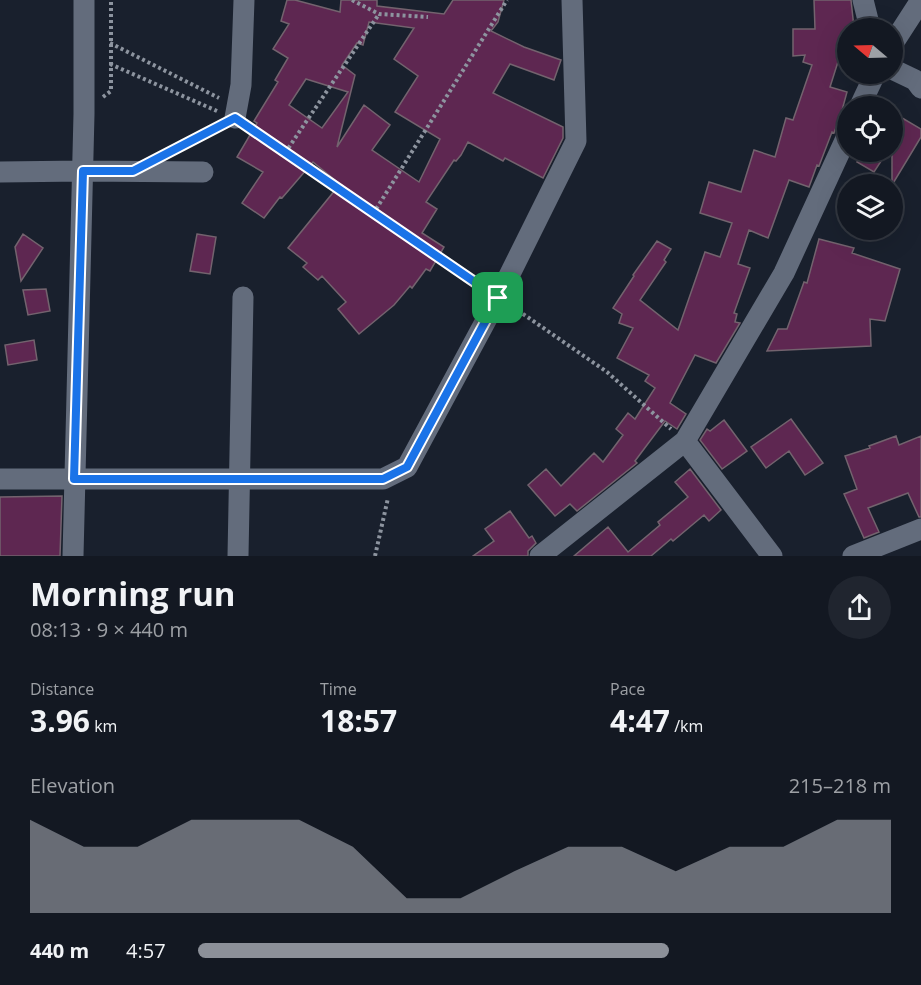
<!DOCTYPE html>
<meta charset="utf-8">
<style>
body{margin:0;font-family:"Open Sans",sans-serif;background:#20252f;color:#f1f3f6;height:100vh;display:flex;flex-direction:column;font-size:22px;white-space:nowrap}
*{box-sizing:border-box;margin:0}
p{font-size:20px;color:#9da0a5}
.icon{flex:none;width:33px;height:33px;fill:none;stroke:currentColor;stroke-width:2;stroke-linecap:round;stroke-linejoin:round}
.map{position:relative;height:556px;overflow:hidden}
.drawer{display:flex;flex-direction:column;background:#131822;flex:1}
.drawer>*{flex:none}
.needle{width:39px;rotate:289deg}
.buttons{position:absolute;left:837px;top:18px;display:grid;gap:12px}
.buttons a{display:grid;place-items:center;width:66px;height:66px;border-radius:50%;background:#131822;box-shadow:0 6px 24px #0002,0 0 0 2px #323740;font-size:30px}
.pin{position:absolute;display:grid;place-items:center;width:51px;height:51px;color:#fff;margin:-26px;border-radius:12px;box-shadow:0 3px 9px #0006}
.round{display:grid;place-items:center;flex:none;width:63px;height:63px;border-radius:32px;background:#20252f}
.head{display:flex;align-items:center;justify-content:space-between;height:102px;padding:0 30px}
h1{font-size:33px;font-weight:700;line-height:45px}
.stats{display:grid;grid-template-columns:repeat(3,1fr);gap:9px;height:102px;padding:6px 30px}
.stats div{display:grid;align-content:center}
.stats b{font-size:30px;font-weight:700}
.stats small{font-size:16px;font-weight:400}
.stats p{font-size:16px}
.chart{height:168px;padding:12px 30px}
.chart p{display:flex;justify-content:space-between}
.chart svg{width:100%;height:108px;margin-top:6px;fill:#8c9099;opacity:.7}
ul{padding:0 30px;list-style:none;font-size:20px}
li{display:grid;grid-template-columns:96px 72px 1fr;align-items:center;height:45px}
li i{height:15px;border-radius:8px;background:#8c9099}
.map>svg:first-child{display:block}
</style>
<div class="map">
<svg width="921" height="556" viewBox="0 0 921 556">
<rect width="100%" height="100%" fill="#19202d"/>
<path fill="#5e2751" stroke="#73636e" stroke-width="1.5" fill-rule="evenodd" d="M287,0h8l45,12 1,-12h36v6l67,8 9,-14h51l-6,22 -7,9 33,16 37,13 -7,20 -44,-16 -17,29 70,34v11l-20,40 -38,-20 -2,3 -35,-19 -7,13 -5,6 -2,-1 -28,42 11,7 -15,24 22,14 -14,24 -4,-2 -14,19 -2,-2 -16,19 -35,29 -21,-25 8,-7 -24,-26 -4,4 -15,-13 4,-4 -19,-15 52,-64 -27,-22 -31,36 -2,-1 -16,21 -22,-15 21,-31 -26,-15 20,-34 -3,-2 24,-39 -3,-2 13,-22 -15,-9 16,-25 -8,-3zM369,22l45,6 -20,31 24,17 -23,36 45,27 -21,43 -47,-32 18,-25 -26,-20 -27,42 18,-72 -13,-10 15,-22 6,2zM306,79l42,13 -26,36 -33,-23z
M814,0h37l3,28h-6v18h-5l-13,41 17,5 -6,22 -7,19 -2,-1 -13,34 -2,-1 -8,22 -20,-7 -21,58 -19,-8 -11,34 12,4 -16,45 3,1 -2,8 5,1 -24,40 -21,-8 -25,48 16,11 -9,15 -12,-8 -30,40 2,2 -60,48 -7,-7 -15,12 -27,-31 18,-16 15,17 33,-33 9,9 20,-27 -7,-6 12,-16 7,6 20,-31 -10,-7 4,-6 -32,-17 16,-30 -14,-5 3,-9 -9,-6 21,-32 -1,-1 24,-34 14,8 -7,11 2,2 -26,38 38,30 27,-78 15,5 12,-34 -32,-10 9,-31 32,10 13,-42 21,7 11,-39 7,2 19,-55 -9,-3 2,-7 -12,1v-27h22z
M892,112l29,17v8l-29,48z
M863,152h24l-13,20 -17,-10z
M23,234l20,14 -22,33 -6,-34z
M197,234l19,3 -6,37 -20,-3z
M819,239l35,9 -2,5 48,16 -15,52 -15,-2 1,27 -104,5 11,-22h9l17,-47 3,1z
M46,289l4,22 -22,4 -5,-25z
M34,340l3,20 -29,5 -3,-20z
M791,419l32,44 -18,12 -16,-24 -23,17 -15,-21z
M724,420l23,31 -25,18 -22,-29 7,-11 3,2z
M896,436l3,9 22,-9v81h-2l-11,-24 -40,15 11,24 -15,6 -20,-44 13,-5 -12,-33 25,-8 -1,-2z
M690,469l31,41 -12,11 -5,-6 -31,26 -2,-2 -20,17h-77l34,-29 20,25 32,-27 -2,-3 30,-25 -13,-15z
M62,496l-2,60h-60v-59z
M510,511l19,27 3,-2 4,7 -8,8v5h-55l21,-15 -9,-12z"/>
<g fill="none" stroke-linecap="round" stroke-linejoin="round">
<path stroke="#8d949f" stroke-width="4" stroke-dasharray="3 3" stroke-linecap="butt" d="M352,0l27,14 49,3
M110,43l109,55
M110,64l107,47
M103,97l8,-6v-91
M250,129l232,158
M169,152l50,-26
M285,153l94,-139
M373,214l134,-214
M513,307l94,65 64,57
M375,556l13,-58"/>
<path stroke="#636c7c" stroke-width="21" d="M863,0l7,28
M892,45l29,-45
M892,69l23,11 6,8
M860,106l15,-32
M235,118l6,-33 3,-85
M0,172l83,-1 120,1
M685,441l87,115
M0,479h383l24,-12 91,-169 78,-157 -4,-141
M73,556l11,-442v-114
M238,556l5,-259
M540,556l145,-115 99,-168 64,-139
M853,556l68,-27"/>
</g>
<g fill="none" stroke-linecap="round" stroke-linejoin="round">
<g stroke="#fff" stroke-width="12">
<path id="route" d="M235,118l263,180 -91,169 -24,12h-309l9,-308h50z"/>
</g>
<use href="#route" stroke="#1a73e8" stroke-width="8"/>
</g>
</svg>
<div class="buttons">
<a><svg class="needle" viewBox="-14 -14 28 28"><path d="M0-13l5 13h-10z" fill="#e53935"/><path d="M0 13l5-13h-10z" fill="#9da0a5"/></svg></a>
<a><svg class="icon" aria-label="locate" viewBox="0 0 24 24"><circle cx="12" cy="12" r="6"/><path d="M12 2v4M12 18v4M2 12h4M18 12h4"/></svg></a>
<a><svg class="icon" aria-label="layers" viewBox="0 0 24 24"><path d="M12 4l9 5-9 5-9-5zM3 14l9 5 9-5"/></svg></a>
</div>
<div class="pin" style="left:498px;top:298px;background:#1e9e55"><svg class="icon" aria-label="arrive" viewBox="0 0 24 24"><path d="M6 21V4h12l-3 4 3 4H6"/></svg></div>
</div>
<section class="drawer">
<div class="head"><div><h1>Morning run</h1><p>08:13 · 9 × 440 m</p></div><a class="round"><svg class="icon" aria-label="share" viewBox="0 0 24 24"><path d="M12 15V3M7 8l5-5 5 5M5 13v7h14v-7"/></svg></a></div>
<div class="stats">
<div><p>Distance</p><b>3.96<small> km</small></b></div>
<div><p>Time</p><b>18:57</b></div>
<div><p>Pace</p><b>4:47<small> /km</small></b></div>
</div>
<div class="chart"><p><span>Elevation</span>215–218 m</p>
<svg viewBox="0 0 160 44" preserveAspectRatio="none"><path d="M0 44V6L10 17L20 17L30 6L40 6L50 6L60 17L70 38L80 38L90 27L100 17L110 17L120 27L130 17L140 17L150 6L160 6V44z"/></svg>
</div>
<ul>
<li><b>440 m</b>4:57<i style="width:68%"></i></li>
</ul>
</section>
